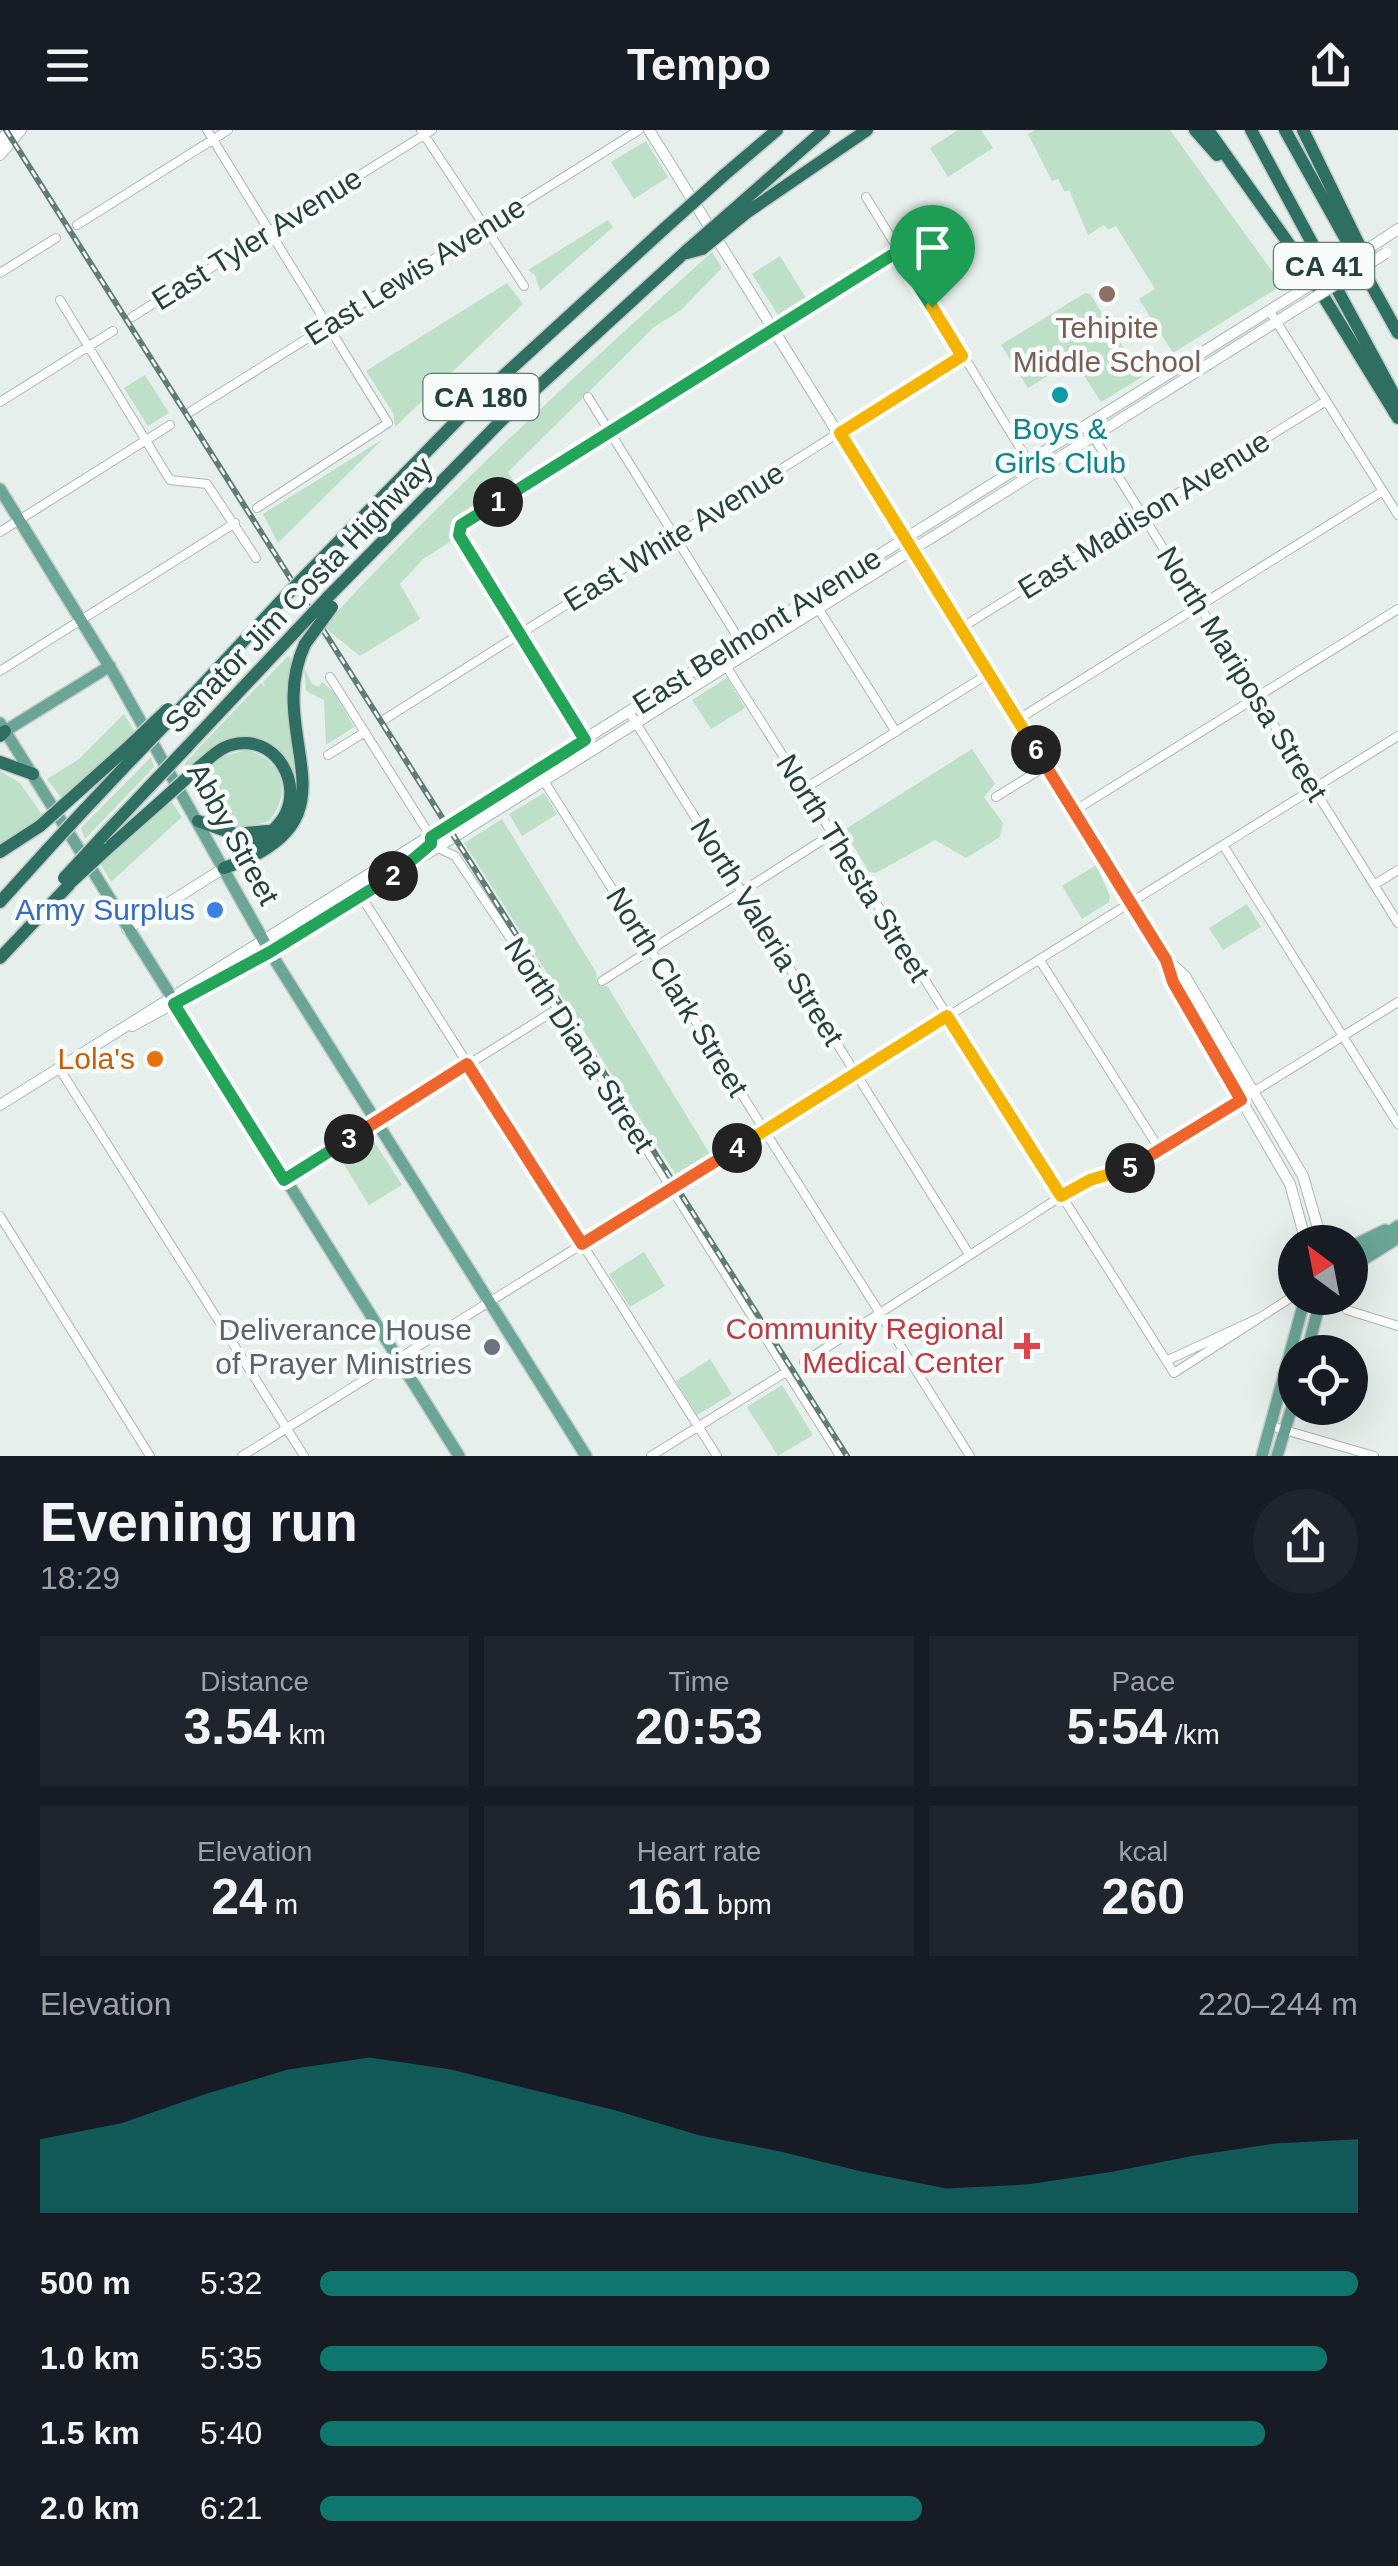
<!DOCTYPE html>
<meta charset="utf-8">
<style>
body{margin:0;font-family:Arial,sans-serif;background:#20242c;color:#f1f3f6;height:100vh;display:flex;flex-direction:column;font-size:38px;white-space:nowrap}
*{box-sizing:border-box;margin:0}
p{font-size:32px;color:#9ea1a6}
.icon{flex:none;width:55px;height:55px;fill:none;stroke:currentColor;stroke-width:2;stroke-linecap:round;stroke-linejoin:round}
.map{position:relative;height:1326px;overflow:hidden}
.details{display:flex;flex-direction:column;background:#171b24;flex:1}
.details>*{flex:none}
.needle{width:65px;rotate:328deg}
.buttons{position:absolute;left:1278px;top:1095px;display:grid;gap:20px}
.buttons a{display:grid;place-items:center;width:90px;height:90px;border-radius:50%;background:#171b24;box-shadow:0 10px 40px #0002;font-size:50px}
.pin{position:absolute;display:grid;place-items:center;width:85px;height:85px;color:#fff;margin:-102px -42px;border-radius:50% 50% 50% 0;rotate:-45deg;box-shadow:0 0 10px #0007}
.pin .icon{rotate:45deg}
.km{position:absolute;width:50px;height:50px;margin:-25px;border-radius:50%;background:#222;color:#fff;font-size:28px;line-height:50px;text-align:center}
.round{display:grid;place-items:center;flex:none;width:105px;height:105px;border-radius:52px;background:#20242c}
.overview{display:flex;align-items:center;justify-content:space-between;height:170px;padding:0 40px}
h1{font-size:55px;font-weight:600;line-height:75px}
.stats{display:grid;grid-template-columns:repeat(3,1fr);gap:15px;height:170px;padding:10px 40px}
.stats div{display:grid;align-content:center;border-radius:0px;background:#20242c;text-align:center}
.stats b{font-size:50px;font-weight:600}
.stats small{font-size:28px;font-weight:400}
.stats p{font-size:28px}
.chart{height:280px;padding:20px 40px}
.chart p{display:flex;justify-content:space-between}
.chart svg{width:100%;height:180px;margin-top:10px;fill:#0f766e;opacity:.7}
ul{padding:0 40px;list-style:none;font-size:32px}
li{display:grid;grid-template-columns:160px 120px 1fr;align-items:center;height:75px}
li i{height:25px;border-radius:12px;background:#0f766e}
header{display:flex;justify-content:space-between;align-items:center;height:130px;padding:0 40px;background:#171b24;font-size:45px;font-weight:600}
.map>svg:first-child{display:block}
</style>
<header><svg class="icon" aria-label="menu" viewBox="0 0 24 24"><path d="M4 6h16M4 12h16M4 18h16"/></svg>Tempo<svg class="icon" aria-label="share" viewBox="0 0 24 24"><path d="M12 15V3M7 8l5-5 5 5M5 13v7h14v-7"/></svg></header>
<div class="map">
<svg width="1398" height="1326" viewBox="0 0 1398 1326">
<rect width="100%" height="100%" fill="#e6efeb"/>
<path fill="#bfe0c8" d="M958,0h23l12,18 -45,29 -18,-29z
M1035,0h135l112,155 -109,68 -34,-54 16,-10 -39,-63 -8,4 -4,-5 -16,10 -19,-45 -4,2 -7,-13 -6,2 -24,-47z
M646,11l22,36 -34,22 -23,-37z
M608,90l5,7 -73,64 -5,-16 -7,-5z
M712,122l10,16 -41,42 -27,17 -146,145 7,11 -61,40 -1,17 -30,19 -23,25 20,35 -60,37 -30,-24 -4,-5 9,-13c119,-128 247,-245 377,-362z
M780,126l26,42 -28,17 -26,-41z
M507,153l16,21 -128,123 -2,-14 -27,-42z
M1085,163l5,1 52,83 -41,25 -27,-42 -46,28 -27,-43z
M145,245l24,38 -21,13 -24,-38z
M383,309l-105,104 -15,-29z
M288,526l5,4 -7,45 10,76 -40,-42 -69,33 -2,-9 9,-9 4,3 -4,-4 58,-61 9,-9 4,4 -2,-5z
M304,537l8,17 7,3 3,-5 12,10 20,35 -28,18 -2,-45 -18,-9z
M727,548l18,30 -34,21 -19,-29z
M124,584l11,18 -73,67 -15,-20 32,-20z
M972,619l23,35 -11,13 19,26 -3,14 -34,21 -31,-18 -59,33 -7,-1 -25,-42z
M246,620c37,10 47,41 23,71l-28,8 -26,-14 -23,-33 29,-25z
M151,627l3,10 -69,72 -4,-11z
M0,641l20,12 23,33 -43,30z
M544,663l13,21 -35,22 -13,-22z
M170,670l12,17 -71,65 -10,-17 2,-5z
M502,689l94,153 1,11 11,4 102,167 -34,21 -212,-332z
M1096,735l14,31 -1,6 -27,17 -20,-33z
M1247,774l14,23 -38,23 -14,-22z
M370,1005l32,50 -33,20 -31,-50z
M644,1122l21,34 -35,21 -21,-33z
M710,1229l22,35 -35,21 -21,-34z
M782,1255l31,50 -35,21 -31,-49z"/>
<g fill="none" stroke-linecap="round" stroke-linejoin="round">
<g stroke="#a8b8b2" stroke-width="10">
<path id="minor" d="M207,0l181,293 -131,85
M421,0l103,156
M866,67l162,264
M77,95l151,-95
M0,143l56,-35
M60,170l110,180 37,4 49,74
M1269,180l129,205
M132,187l300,-187
M588,267l152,244
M0,272l113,-71
M190,282l449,-282
M1086,295l312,498
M0,402l170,-107
M818,478l78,124
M961,498l365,-227
M726,536l448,707 121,-78
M0,541l235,-148
M330,547l101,160
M629,582l340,542
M385,589l577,-364
M1017,590l366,-229
M587,613l-127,-206 -1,-9 438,-277
M328,625l37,-23
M544,651l426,675
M804,659l184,-115
M996,667l50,-31
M1074,681l324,-202
M1223,715l175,279
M438,718l17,8 111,165 274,435
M354,755l363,571
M1374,755l24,-15
M1039,829l121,191
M602,851l230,-147
M59,938l245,388
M285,1049l272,-170
M0,1086l150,240
M1347,1180l51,16
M1166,1231l95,-44
M804,1232l270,-174 60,-22 264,-164
M1271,1296l103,30
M242,1326l1156,-720
M651,1326l135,-84"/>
</g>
<g stroke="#a4bbb3" stroke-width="12">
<path id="secondary" d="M649,0l517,830 7,22 117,202 16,58
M0,12l9,-12
M0,25l21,-25
M1380,111l18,-12
M127,799l97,-61
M1167,830l18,16 118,200 17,59
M132,896l148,-80 1026,-643
M0,975l1299,-813"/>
</g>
<g stroke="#c2cac8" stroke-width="14">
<path id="primary" d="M0,359l114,185 156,278 316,504
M0,593l459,733
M5,601l105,-65
M1320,1101l5,11
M1350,1117l35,-17
M1350,1128l48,-32
M1350,1138l48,-30
M1307,1222l14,-54
M1262,1326l43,-158
M1277,1326l18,-59"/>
</g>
<g stroke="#c2cac8" stroke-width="15">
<path id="motorway" d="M1195,0l22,25
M1208,0l98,138 92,150
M1251,0l147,272
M1285,0l113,203
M1303,0l63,129
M723,46l54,-46
M740,74l84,-74
M746,83l121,-83
M306,445l171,-175 188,-172
M327,468l176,-179 180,-165
M178,581l100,-107
M0,606l5,-5
M187,617l108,-115
M0,632l33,12
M199,637c10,-8 20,-19 32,-22 44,-13 75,40 51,75 -9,13 -24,21 -37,30
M68,671l58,-52
M84,680l48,-51
M198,691l37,13 32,-3
M101,708l48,-51
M107,719l52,-46
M0,722l40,-26
M224,738c144,-49 37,-130 81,-224
M0,772l47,-52
M0,828l69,-73"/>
</g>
<use href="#minor" stroke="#fff" stroke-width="8"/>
<use href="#secondary" stroke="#fff" stroke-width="10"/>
<use href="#primary" stroke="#6aa596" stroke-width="11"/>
<use href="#motorway" stroke="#2f6f62" stroke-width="12"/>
<g stroke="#5f7d75" stroke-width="6">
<path id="rail" d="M6,0l841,1326"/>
</g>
<use href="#rail" stroke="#f7fbf9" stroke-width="2.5" stroke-dasharray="8" stroke-linecap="butt"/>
<g stroke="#a4bbb3" stroke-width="12" stroke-linecap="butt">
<path id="secondary-bridge" d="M1299,162l81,-51
M1306,173l80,-50"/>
</g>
<g stroke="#c2cac8" stroke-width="15" stroke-linecap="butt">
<path id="motorway-bridge" d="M665,98l58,-52
M685,122l55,-48
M683,124l19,-5 44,-36
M278,474l28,-29
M295,502l32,-34
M305,514l27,-37
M126,619l42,-40
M132,629l46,-48
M149,657l38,-40
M159,673l40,-36
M40,696l28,-25
M47,720l37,-40
M64,748l37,-40
M70,753l37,-34"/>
</g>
<use href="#secondary-bridge" stroke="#fff" stroke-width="10"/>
<use href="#motorway-bridge" stroke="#2f6f62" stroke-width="12"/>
</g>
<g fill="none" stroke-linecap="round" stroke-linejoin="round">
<g stroke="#fff" stroke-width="20">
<path id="split-1" d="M498,372l399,-250 35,55"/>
</g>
<g stroke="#fff" stroke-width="20">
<path id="split-2" d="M393,746l38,-32v-7l154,-97 -126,-205 2,-10 37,-23"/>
</g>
<g stroke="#fff" stroke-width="20">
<path id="split-3" d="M349,1009l-65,41 -110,-176 96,-52 123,-76"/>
</g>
<g stroke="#fff" stroke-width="20">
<path id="split-4" d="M349,1009l118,-75 115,180 155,-96"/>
</g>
<g stroke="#fff" stroke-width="20">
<path id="split-5" d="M737,1018l210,-132 114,180 29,-16 40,-12"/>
</g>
<g stroke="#fff" stroke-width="20">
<path id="split-6" d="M1036,620l130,210 7,22 68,118 -111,68"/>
</g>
<g stroke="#fff" stroke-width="20">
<path id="split-7" d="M932,177l30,49 -122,77 196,317"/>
</g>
<use href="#split-1" stroke="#22a559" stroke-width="12"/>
<use href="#split-2" stroke="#22a559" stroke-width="12"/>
<use href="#split-3" stroke="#22a559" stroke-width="12"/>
<use href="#split-4" stroke="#f0652b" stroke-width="12"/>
<use href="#split-5" stroke="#f5b400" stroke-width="12"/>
<use href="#split-6" stroke="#f0652b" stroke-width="12"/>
<use href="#split-7" stroke="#f5b400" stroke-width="12"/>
</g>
<circle fill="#8d6e63" stroke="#f7fbf9" stroke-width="4" cx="1107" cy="164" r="10"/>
<circle fill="#0f9aa8" stroke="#f7fbf9" stroke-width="4" cx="1060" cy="265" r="10"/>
<circle fill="#3f7fe0" stroke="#f7fbf9" stroke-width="4" cx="215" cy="780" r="10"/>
<circle fill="#e8710a" stroke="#f7fbf9" stroke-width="4" cx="155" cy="929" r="10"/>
<path fill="#e0444e" stroke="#f7fbf9" stroke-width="4" d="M1022 1201h10v10h10v10h-10v10h-10v-10h-10v-10h10z"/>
<circle fill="#6b7280" stroke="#f7fbf9" stroke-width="4" cx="492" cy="1217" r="10"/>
<g text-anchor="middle" stroke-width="9" stroke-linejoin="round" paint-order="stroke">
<g fill="#f7fbf9" stroke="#637a73" stroke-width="2.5">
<rect x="1274" y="113" width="100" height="46" rx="8"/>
<rect x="423.5" y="244" width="115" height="46" rx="8"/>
</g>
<g font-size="28" font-weight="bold" fill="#24423a">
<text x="1324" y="146">CA 41</text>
<text x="481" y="277">CA 180</text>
</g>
<g font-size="30" fill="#24423a" stroke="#f7fbf9">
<text transform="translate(257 109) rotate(-32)" y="10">East Tyler Avenue</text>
<text transform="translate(415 141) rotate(-32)" y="10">East Lewis Avenue</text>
<text transform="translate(1144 385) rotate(-32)" y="10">East Madison Avenue</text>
<text transform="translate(674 407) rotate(-32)" y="10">East White Avenue</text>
<text transform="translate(299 465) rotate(-46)" y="10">Senator Jim Costa Highway</text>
<text transform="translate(757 501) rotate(-32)" y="10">East Belmont Avenue</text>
<text transform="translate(1242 544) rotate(58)" y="10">North Mariposa Street</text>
<text transform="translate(233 704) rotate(61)" y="10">Abby Street</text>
<text transform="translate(853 738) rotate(58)" y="10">North Thesta Street</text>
<text transform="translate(767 802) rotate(58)" y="10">North Valeria Street</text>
<text transform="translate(677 862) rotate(58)" y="10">North Clark Street</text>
<text transform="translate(579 915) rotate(57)" y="10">North Diana Street</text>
</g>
<g font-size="30" fill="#785e54" stroke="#f7fbf9">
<text x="1107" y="208">Tehipite<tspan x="1107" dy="34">Middle School</tspan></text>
</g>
<g font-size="30" fill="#0d838f" stroke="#f7fbf9">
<text x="1060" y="309">Boys &amp;<tspan x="1060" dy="34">Girls Club</tspan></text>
</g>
<g font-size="30" fill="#366cbe" stroke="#f7fbf9" text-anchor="end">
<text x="195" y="790">Army Surplus</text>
</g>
<g font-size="30" fill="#c56008" stroke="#f7fbf9" text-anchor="end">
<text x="135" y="939">Lola's</text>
</g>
<g font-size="30" fill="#be3a42" stroke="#f7fbf9" text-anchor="end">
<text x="1004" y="1209">Community Regional<tspan x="1004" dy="34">Medical Center</tspan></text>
</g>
<g font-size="30" fill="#5b616d" stroke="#f7fbf9" text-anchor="end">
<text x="472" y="1210">Deliverance House<tspan x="472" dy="34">of Prayer Ministries</tspan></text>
</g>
</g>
</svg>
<div class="buttons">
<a><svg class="needle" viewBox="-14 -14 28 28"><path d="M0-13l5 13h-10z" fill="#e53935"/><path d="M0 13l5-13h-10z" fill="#9ea1a6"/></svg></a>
<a><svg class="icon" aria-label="locate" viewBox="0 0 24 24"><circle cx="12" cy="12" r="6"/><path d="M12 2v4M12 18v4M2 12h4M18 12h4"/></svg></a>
</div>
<div class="pin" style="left:932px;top:177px;background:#1e9e55"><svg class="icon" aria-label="arrive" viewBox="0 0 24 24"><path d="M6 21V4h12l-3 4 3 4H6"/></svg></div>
<b class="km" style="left:498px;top:372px">1</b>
<b class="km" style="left:393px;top:746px">2</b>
<b class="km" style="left:349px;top:1009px">3</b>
<b class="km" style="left:737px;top:1018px">4</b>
<b class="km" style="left:1130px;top:1038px">5</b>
<b class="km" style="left:1036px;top:620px">6</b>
</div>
<section class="details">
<div class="overview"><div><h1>Evening run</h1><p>18:29</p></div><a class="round"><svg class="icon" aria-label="share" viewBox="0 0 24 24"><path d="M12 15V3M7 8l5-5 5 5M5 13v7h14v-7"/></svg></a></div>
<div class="stats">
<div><p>Distance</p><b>3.54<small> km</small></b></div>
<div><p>Time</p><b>20:53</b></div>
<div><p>Pace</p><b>5:54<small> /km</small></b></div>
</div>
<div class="stats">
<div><p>Elevation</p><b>24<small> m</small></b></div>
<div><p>Heart rate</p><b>161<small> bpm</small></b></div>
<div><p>kcal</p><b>260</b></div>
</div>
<div class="chart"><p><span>Elevation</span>220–244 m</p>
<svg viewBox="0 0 160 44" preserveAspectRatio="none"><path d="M0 44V26L10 22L20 15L30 9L40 6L50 9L60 14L70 19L80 25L90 29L100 34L110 38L120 37L130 34L140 30L150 27L160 26V44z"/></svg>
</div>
<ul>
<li><b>500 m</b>5:32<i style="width:100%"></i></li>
<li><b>1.0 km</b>5:35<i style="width:97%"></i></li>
<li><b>1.5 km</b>5:40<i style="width:91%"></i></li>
<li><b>2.0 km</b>6:21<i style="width:58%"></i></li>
</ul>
</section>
